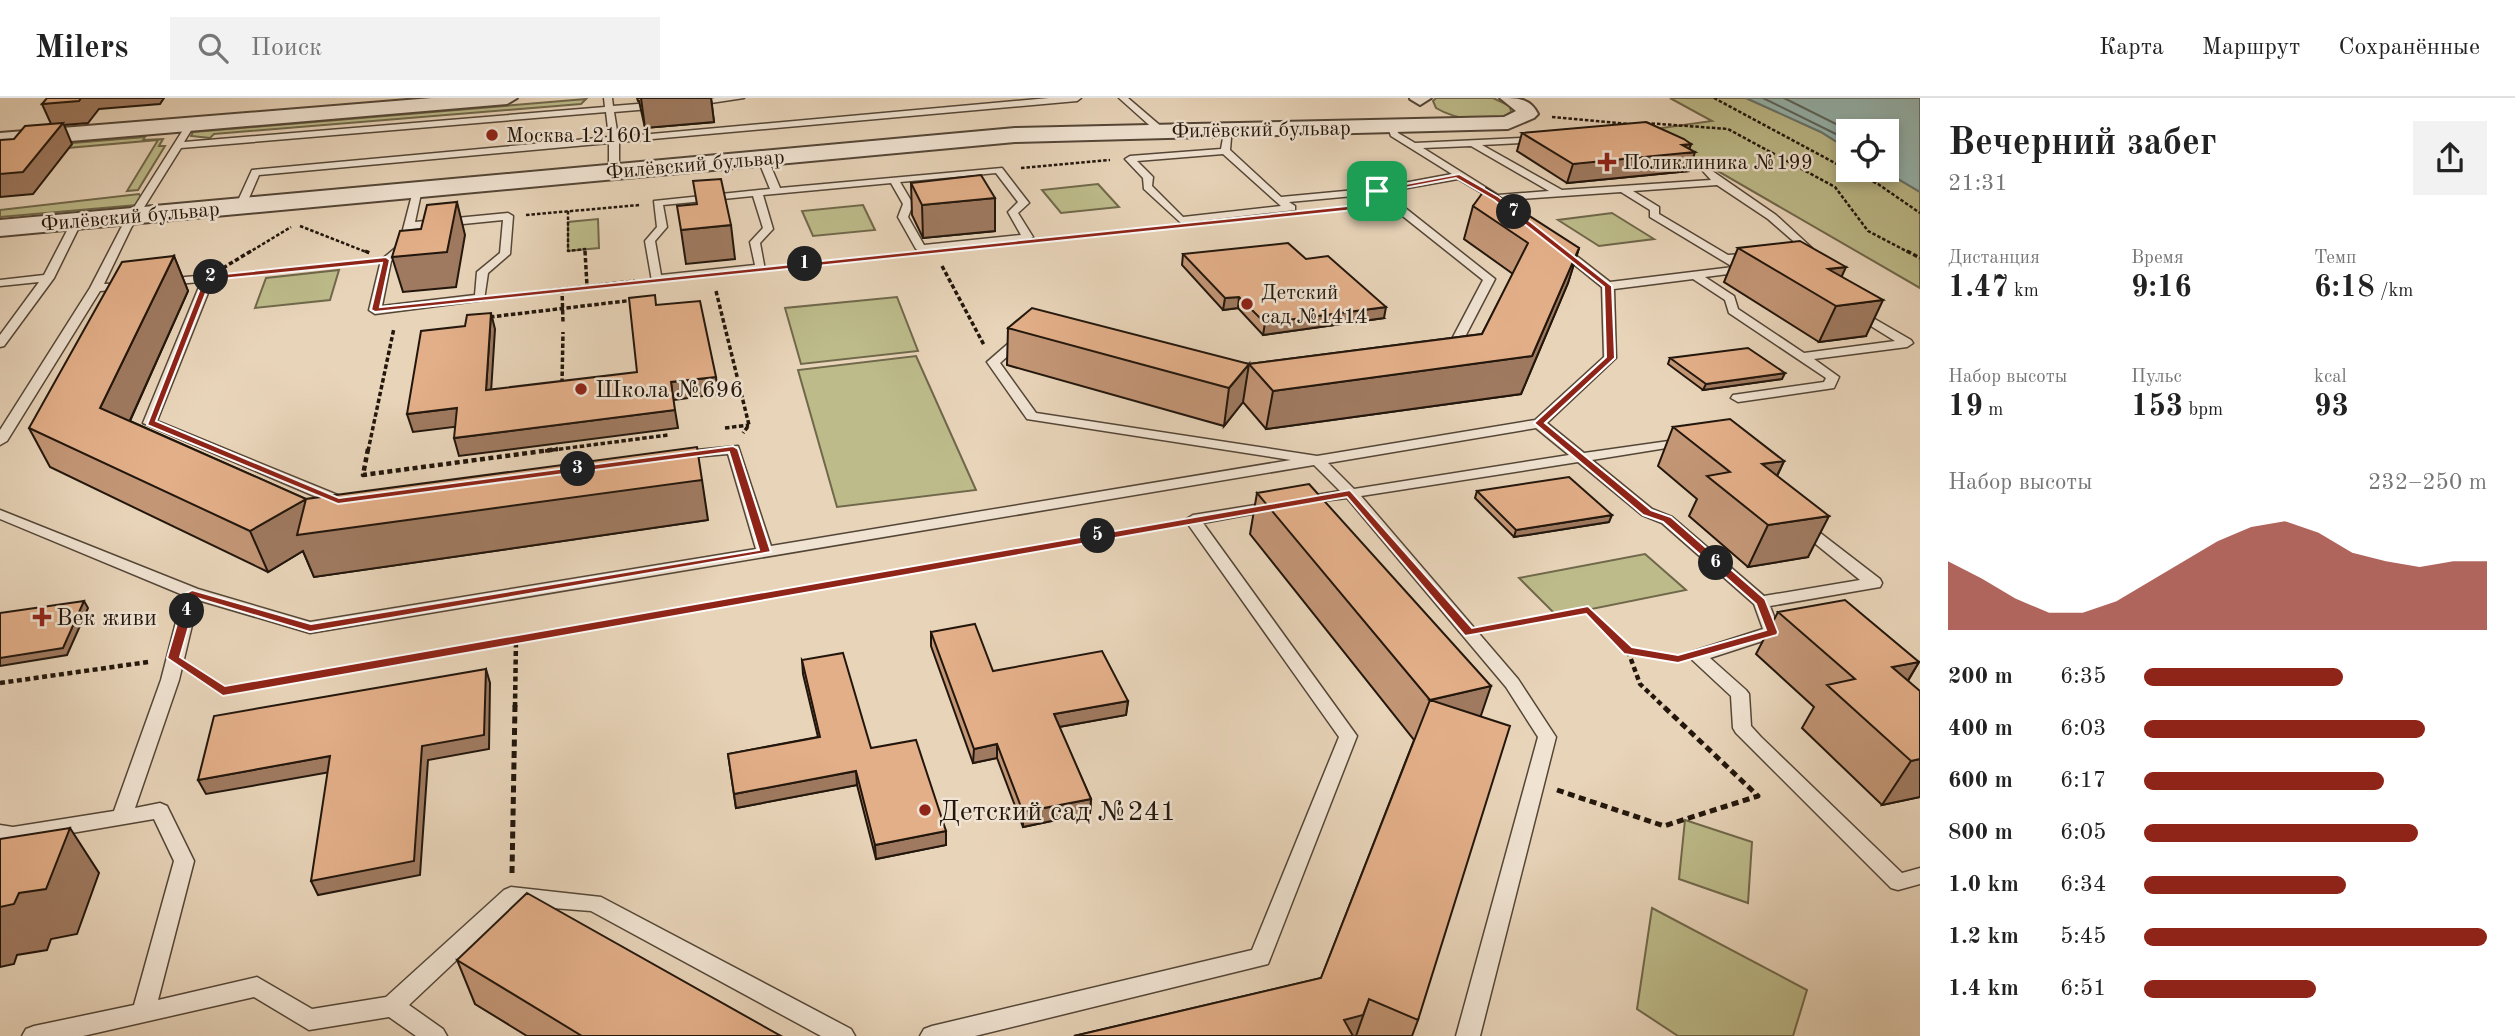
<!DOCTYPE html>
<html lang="ru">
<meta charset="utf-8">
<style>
body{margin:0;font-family:"Old Standard TT",serif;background:#f2f2f2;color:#222;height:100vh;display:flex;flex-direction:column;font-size:26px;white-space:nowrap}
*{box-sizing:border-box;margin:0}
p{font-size:23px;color:#767676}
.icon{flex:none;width:38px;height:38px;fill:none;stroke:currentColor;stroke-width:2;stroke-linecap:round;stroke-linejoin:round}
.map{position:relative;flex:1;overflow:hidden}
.sheet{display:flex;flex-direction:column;background:#fff;width:595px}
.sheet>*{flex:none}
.buttons{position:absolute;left:1836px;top:21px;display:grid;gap:14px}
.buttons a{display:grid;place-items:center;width:63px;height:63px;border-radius:0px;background:#fff;box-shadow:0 4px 10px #0003;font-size:35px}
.pin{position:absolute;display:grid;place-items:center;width:60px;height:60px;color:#fff;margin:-30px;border-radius:14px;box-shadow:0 4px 10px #0006}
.km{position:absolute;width:35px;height:35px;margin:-18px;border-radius:50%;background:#222;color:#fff;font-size:19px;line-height:35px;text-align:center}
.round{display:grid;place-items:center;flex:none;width:74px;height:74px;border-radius:0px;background:#f2f2f2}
.head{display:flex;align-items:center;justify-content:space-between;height:119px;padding:0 28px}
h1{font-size:38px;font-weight:700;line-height:52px}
.figures{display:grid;grid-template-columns:repeat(3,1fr);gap:10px;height:119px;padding:7px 28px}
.figures div{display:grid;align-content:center}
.figures b{font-size:30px;font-weight:700}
.figures small{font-size:19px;font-weight:400}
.figures p{font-size:19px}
.chart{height:196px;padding:14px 28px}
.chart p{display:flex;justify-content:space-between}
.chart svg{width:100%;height:126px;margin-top:7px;fill:#8f2418;opacity:.7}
ul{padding:0 28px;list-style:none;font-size:23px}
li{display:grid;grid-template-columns:112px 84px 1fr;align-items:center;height:52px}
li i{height:18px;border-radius:9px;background:#8f2418}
header{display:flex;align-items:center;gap:42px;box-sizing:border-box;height:98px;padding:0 35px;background:#fff;border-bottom:2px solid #e0e0e0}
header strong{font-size:33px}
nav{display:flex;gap:38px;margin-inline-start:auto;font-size:24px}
.search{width:490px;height:63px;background:#f2f2f2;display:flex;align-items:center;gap:18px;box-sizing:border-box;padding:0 24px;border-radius:0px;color:#767676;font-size:26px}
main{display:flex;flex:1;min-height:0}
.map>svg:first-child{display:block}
</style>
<header>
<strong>Milers</strong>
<div class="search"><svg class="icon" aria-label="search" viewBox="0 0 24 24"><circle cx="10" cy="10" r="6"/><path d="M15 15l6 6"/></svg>Поиск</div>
<nav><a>Карта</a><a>Маршрут</a><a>Сохранённые</a></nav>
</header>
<main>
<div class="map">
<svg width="1920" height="938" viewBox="0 0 1920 938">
<rect width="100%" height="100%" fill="#e8d4b9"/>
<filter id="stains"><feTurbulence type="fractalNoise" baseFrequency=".00286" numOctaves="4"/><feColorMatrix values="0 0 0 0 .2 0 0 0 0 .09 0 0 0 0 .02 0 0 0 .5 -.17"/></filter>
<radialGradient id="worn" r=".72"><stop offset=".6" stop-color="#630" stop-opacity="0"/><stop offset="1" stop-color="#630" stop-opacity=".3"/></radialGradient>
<path fill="#bdbb8a" stroke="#70684b" stroke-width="2" d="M1436,0h57l17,8 1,6c-18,14 -57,7 -75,-4l-3,-7z
M1670,0h76l75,34 27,17v21h35l37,22v96l-273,-158 65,-9z
M586,1l-5,5 -367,30 -4,4 -19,-2 2,-4z
M145,39l-2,3 20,-1 -4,7h6l-27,44 -11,1 31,-51 -158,14v-5z
M1098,86l21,23 -58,6 -19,-23z
M139,96l3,4 -5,7 -137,12v-7z
M863,107l12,25 -62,6 -11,-25z
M1612,115l42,26 -55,7 -41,-26z
M598,121l1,29 -31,3v-29z
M339,172l-9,30 -75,8 11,-30z
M897,199l21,54 -117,13 -16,-56z
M916,258l60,134 -139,17 -39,-137z
M1645,456l41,36 -129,26 -38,-38z
M1685,722l67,22 -4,61 -69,-24z
M1652,810l155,82 -14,46h-115l-41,-27z"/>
<path fill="#97b8b3" stroke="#687770" stroke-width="2" d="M1746,0h174v94l-37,-22h3v-39h-38v18l-27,-17z"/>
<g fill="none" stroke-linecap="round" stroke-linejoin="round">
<path stroke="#5c6760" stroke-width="2" d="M1763,0l85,42
M1784,0l66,33"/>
<g stroke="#544637" stroke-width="3">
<path id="service" d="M604,0h8l1,8 49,-4 4,3 -4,3 -48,4 4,25 431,-39h32l-4,3 -458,41v29l-5,3 -5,-3v-28l-350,32 -13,30 -5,3 -5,-3 16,-35 357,-33 -3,-25 -425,36 -50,80 -27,56 22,-1 6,3 -6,3 -26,2 -93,150 -7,4v-15l90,-142 31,-60 67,-106 7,2 -11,18 421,-35z
M715,0h29l-53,8 -4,-3z
M1119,0h9l35,30v4h-6z
M1392,26l3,1 3,8 17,10 127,-6v4l-3,1 -57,3 80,45 149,-10 -9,-10 -31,-20 8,-2 97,67 36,33 -5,3 -14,1v-4l6,-2 -31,-27 -51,-34 -84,6 26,16v7l69,41 30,-2v4l-21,4 14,6v4l-46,6 29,19 4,13 66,44 91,-12 -45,-28v-4l4,-2 57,33 2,3 -6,4 -93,12 25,18 -5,11 -96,14 -7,-4 2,-3 91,-13 2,-4 -97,-65 -4,-13 -32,-21 -79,10 2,69 -69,65 37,30 106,-15 2,3 -7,4 -93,15 60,49 20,8 92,79 96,-16 -64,-52 -3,-3 8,-5 5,2 74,57 2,4 -2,4 -6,1 -104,18 10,26 -2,4 -68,22 36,32 3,4 2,32 10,11 141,136 18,-5v16l-22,6 -7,-2 -155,-155 -3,-5 -2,-32 -43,-40 3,-4 72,-23 -9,-25 -92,-81 -20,-8 -64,-53 -217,34 157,183 38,58 -76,299h-24l82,-299 -32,-50 -159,-189 -49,6 -2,-3 2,-3 42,-7 -26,-26 -1004,168 -112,-33 -19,80 -44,128 25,-5 7,3 27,55 -36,139 99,-23 55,32 74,-12 118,-107 7,-3 90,10 250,132 4,7h-34l-230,-125 -76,-6 -106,100 34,24 4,7h-31l-27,-19 -80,13 -55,-33 -171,39h-61l4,-7 8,-3 100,-21 40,-144 -20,-42 -141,24 -13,-2v-16l13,2 101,-16 47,-131 22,-85 -183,-76v-9l198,79 112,33 446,-73 -28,-95 -57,5 -2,-3 2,-3 5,-1 62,-6 33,100 520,-86 -264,-41 -40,-57 32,-28h8l2,3 -29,26 36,50 281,43 218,-36 69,-63 -2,-70 -46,-37v-4h8l46,36 123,-15 -83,-50v-7l-29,-18 -115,8 -5,4 -43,-25 -73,13 110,87 -40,77 -6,4 -6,-4 40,-76 -108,-86 -86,8 6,4v4l-114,13 -37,-34 -1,-11 -18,-19 5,-3 91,-7 2,-11 -3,-8 4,-3 3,1 4,10 -1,12 51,47 96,-9 75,-14 -61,-38 -3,-9zM1471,48l78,45 -51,4 -75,-47zM1223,56l58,52 -98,11 -31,-31 1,-9 -16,-16zM1536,330l33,27 -215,34 -26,-26z
M762,56l5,3 13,31 222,-20 27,35 -11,10 15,24 -5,3 -107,12 -5,-3 -18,-32 5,-13 -12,-21 -128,12 10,34 -13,14 5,27 -113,11 -7,-40 12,-14 -3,-26 116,-12 -13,-32zM996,75l22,29 -10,10 13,23 -97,10 -16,-28 5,-13 -13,-22zM753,98l10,32 -13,14 5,23 -94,10 -6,-34 12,-14 -4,-22z
M414,89l8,2 -7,33 93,-9 5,3 -3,38 -22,19 -4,27 -109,14 -6,-4 12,-50 18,-15zM503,122l-3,33 -23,19 -2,23 -93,11 9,-45 18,-15 4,-17z
M77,120l5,3 -28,57 -50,68 -4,1v-12l39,-53 -39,4v-6l44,-5 28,-54z
M208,177l6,3 -57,143 183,75 10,1 2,3 -2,3 -17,1 -190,-81 58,-141 -38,3 -6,-3 6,-3z
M1274,404l7,4 -2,3 -76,14 154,213 -89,228 -293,72h-55l4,-7 8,-3 320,-76 87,-213 -154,-217 8,-5z"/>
</g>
<g stroke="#544637" stroke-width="4">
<path id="tertiary" d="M432,0h85l-10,6 -507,43v-14z
M1431,0l-11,7 -10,-6v-1z
M1500,0c18,0 30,0 38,16l-4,4 -26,11 -493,13 -1015,94v-16l1015,-92 489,-11 12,-6z"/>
</g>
<path stroke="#22160c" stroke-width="2.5" stroke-dasharray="3.5 2" stroke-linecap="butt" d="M1714,0l134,72
M1552,19l78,7
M1646,25l82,6 107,58 33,44 42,22
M1021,70l89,-8
M1848,72l30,14 42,29
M568,113v40l17,-2v4
M526,117l114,-10
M300,128l69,27
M1049,142l113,-12
M248,155l43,-26"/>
<path stroke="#22160c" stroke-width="3.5" stroke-dasharray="4.5 2.5" stroke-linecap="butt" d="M365,153l5,2
M585,153l2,35
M1907,153l13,7
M942,168l42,79
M779,169l124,-12
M223,170l28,-17
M227,178l138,-14
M562,191l1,33
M716,193l33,134 -6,8
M501,198l134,-15
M490,219l144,-17
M562,285l1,-51
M725,330l24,-3
M368,353l26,-123
M545,353l123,-16"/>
<path stroke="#22160c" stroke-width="4.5" stroke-dasharray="5 3.5" stroke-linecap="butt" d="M368,351l-5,26 195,-26
M1494,530l95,-18 39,41 44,7
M1628,553l12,33 24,23
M197,576l26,17 950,-168
M0,585l148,-21
M515,609l1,-68"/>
<path stroke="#22160c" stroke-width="5" stroke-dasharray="7 4.5" stroke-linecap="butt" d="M1557,692l107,36 94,-30 -96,-91
M512,775l3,-168"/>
<use href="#service" fill="#f0e3d2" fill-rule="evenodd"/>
<use href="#tertiary" fill="#f0e3d2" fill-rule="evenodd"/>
</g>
<path fill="#c39676" stroke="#22160c" stroke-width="2" d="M637,0h74l3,24 -69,6 -6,-27h-1z
M1522,35l169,11 -2,5v22l-122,12 -50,-32z
M911,85l84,15v33l-72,7 -11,-23z
M1473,108l106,42 -11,35 -47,111 -255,35 -23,-27 -19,24 -217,-61 1,-37 241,36 233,-30 31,-60 -49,-35z
M1738,150l103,28 25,60 -47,6 -95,-60z
M1183,156l123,5 78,59 -121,17 -25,-27 -15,2 -41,-45z
M174,158l14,35 -58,130 176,78 402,21 -394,57 -11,-26 -35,21 -218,-105 -21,-39z
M1670,260l112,21 -79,11 -35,-26z
M1673,329l111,34 -7,15 31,81 -60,10 -59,-51 8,-17 -39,-33z
M1477,393l132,31 -95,15 -39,-39z
M1257,395l223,223 -62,304 -6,16h-338l247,-58 93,-238 -164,-206z
M1778,514l141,50 -11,19 12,116 -38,8 -80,-77 12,-21 -58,-53z
M931,534l62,39 135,30 -2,14 -67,12 32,72 -1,14 -67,14 -26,-69 -24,5 -42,-117z
M802,562l69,88 75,83v14l-70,14 -19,-74 -121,23 -8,-54 90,-17 -15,-63z
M457,862l324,76h-254l-52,-32z"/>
<path fill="#9f7a60" stroke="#22160c" stroke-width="2" d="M81,0h83l-4,6 -61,5 -11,14 -24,2 8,19 -39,50 -33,3v-23l52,-48 -10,-22z
M641,0h70l3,24 -69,6z
M1691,46l-3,9 7,-1 -6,19 -122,12 6,-19z
M995,100v33l-72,7 -1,-33z
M457,104l8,33 -9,52 -53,5 -11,-35z
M731,127l4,34 -49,5 -5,-34z
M1579,150l-11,35 -47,111 -255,35 7,-38 259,-35z
M174,158l14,35 -70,156 -18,-39z
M1846,169l-16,35 -2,-33z
M1239,199l-1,11 -15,2 2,-12z
M1883,202l-17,36 -47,6 17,-36z
M1386,209l-2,11 -121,17 2,-12z
M491,215l4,16 -5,79 -4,-18z
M1249,266l-6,38 -19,24 5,-38z
M1785,275l-3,6 -79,11 3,-6z
M716,279l2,17 -45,6 -2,-18z
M457,310l5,18 -49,6 -6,-18z
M675,312l3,18 -219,28 -5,-18z
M1784,363l-19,40 -3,-37z
M702,382l6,40 -394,57 -11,-26 -35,21 -18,-41 56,-32z
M1612,417l-3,7 -95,15 2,-7z
M1829,418l-21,41 -60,10 20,-42z
M84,503l4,7 -21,47 -67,11v-8z
M1919,564l-26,43 -1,-38z
M486,571l4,14 -1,66 -61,11 -8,115 -102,20 -7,-14z
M1491,588l-15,44 -46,-30z
M1128,603l-2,14 -73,13 1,-14z
M997,646v14l-24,5 1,-14z
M330,658l6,15 -130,23 -8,-14z
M1920,661v38l-38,8 29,-44z
M856,673l1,14 -121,23 -2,-14z
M1091,701l-1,14 -67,14v-15z
M70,730l29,45 -22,61 -26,5 -4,11 -30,5 -3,9 -14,3v-60l19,-14z
M946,733v14l-70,14 -1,-14z
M1369,901l-13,37h-17l5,-16z"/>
<path fill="#e3af89" stroke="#22160c" stroke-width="2" d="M47,0h34l-2,3 -37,3z
M1646,24l38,17 7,5 -9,1 13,7 -122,12 -51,-31z
M63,25l-40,49 -23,2v-34l14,-1 11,-13z
M981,77l14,23 -73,7 -11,-22z
M721,81l10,46 -50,5 -4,-24 20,-2 -4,-23z
M1486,90l93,60 -47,108 -259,35 -24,-27 -20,24 -221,-60 24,-20 217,56 233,-30 46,-91 -55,-37z
M457,104l-10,50 -55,5 8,-26 21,-2 6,-24z
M1800,143l46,26 -18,2 55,31 -47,6 -98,-58z
M1288,145l18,16 22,-3 58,51 -121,16 -26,-26 -14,1 -42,-44z
M174,158l-74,152 206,91 -56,32 -221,-103 93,-166z
M655,197l1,10 44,-4 16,76 -45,5 4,28 -221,28 3,-30 -50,6 14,-83 44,-5 2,-11 24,-2 -5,77 151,-18 -8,-74z
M1748,250l37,25 -79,11 -36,-26z
M1730,321l54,42 -22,3 67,52 -61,9 -61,-49 23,-4 -57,-45z
M697,349l5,33 -405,55 9,-36z
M1569,379l43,38 -96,15 -39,-39z
M1309,386l182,202 -61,14 80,26 -92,294 -49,-21 -6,16 -19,5 9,16h-279l247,-58 109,-278 -173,-207z
M1845,502l74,62 -27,5 28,24v68l-9,2 -84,-76 28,-6 -77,-67z
M84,503l-21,47 -63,10v-45z
M975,526l18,47 109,-20 26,50 -74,13 37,85 -68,13 -26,-68 -23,5 -43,-117z
M843,555l28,95 45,-8 30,91 -71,14 -19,-74 -122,23 -6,-40 92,-17 -18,-77z
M486,571l-2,66 -62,11 -8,115 -103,20 19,-125 -132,24 16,-64z
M70,730l-24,61 -27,4 -5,11 -14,3v-68z
M527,795l254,143h-199l-125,-76z"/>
<path fill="#8f2418" stroke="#fff" stroke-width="2" fill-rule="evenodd" d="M1459,76l40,23 113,89 3,72 -70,65 106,87 20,7 94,82 13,33 -1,3 -99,28 -54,-9 -38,-40 -121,22 -118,-139 -1124,199 -56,-38 19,-65 6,-3 119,34 448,-74 -30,-98 -391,52 -191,-79 58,-149 181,-19 4,3 -10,47 1006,-105 -12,-12zM1456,80l38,22 110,87 2,70 -72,66 109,92 20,7 93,82 10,26 -88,25 -46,-8 -44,-41 -116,22 -122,-138 -1125,196 -45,-29 17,-59 113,34 461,-80 -33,-103 -5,-3 -394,52 -183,-77 55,-141 171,-17 -11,47 4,2 1017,-106 3,-4 -12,-10z"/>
<g fill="#8f2418" stroke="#f0e3d2" stroke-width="2.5">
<circle cx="492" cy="37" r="7"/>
<path d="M1603.5 53.5h7v7h7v7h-7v7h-7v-7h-7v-7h7z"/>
<circle cx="1247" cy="206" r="7"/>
<circle cx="581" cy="291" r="7"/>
<path d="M38.5 508.5h7v7h7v7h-7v7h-7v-7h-7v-7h7z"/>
<circle cx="925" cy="712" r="7"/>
</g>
<g text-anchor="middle" stroke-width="5" stroke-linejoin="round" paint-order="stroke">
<g font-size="21" fill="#22160c" stroke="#f0e3d2">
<text transform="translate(1261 31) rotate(-1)" y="7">Филёвский бульвар</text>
<text transform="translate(695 66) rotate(-5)" y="7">Филёвский бульвар</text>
<text transform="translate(130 118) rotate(-5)" y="7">Филёвский бульвар</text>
</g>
<g font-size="21" fill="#22160c" stroke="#f0e3d2" text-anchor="start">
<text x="506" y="44">Москва 121601</text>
<text x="1623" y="71">Поликлиника №199</text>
<text x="1261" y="201">Детский<tspan x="1261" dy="24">сад №1414</tspan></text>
</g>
<g font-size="24" fill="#22160c" stroke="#f0e3d2" text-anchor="start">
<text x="595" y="299">Школа №696</text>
<text x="56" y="527">Век живи</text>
</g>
<g font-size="28" fill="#22160c" stroke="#f0e3d2" text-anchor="start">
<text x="939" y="722">Детский сад №241</text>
</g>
</g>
<rect width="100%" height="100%" filter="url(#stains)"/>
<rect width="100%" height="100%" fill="url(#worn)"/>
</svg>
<div class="buttons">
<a><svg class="icon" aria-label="locate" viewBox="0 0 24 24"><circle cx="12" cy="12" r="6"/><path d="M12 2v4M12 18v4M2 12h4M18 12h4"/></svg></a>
</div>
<div class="pin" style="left:1377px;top:93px;background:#1e9e55"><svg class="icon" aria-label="arrive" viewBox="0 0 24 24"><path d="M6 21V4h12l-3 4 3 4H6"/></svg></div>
<b class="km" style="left:805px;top:166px">1</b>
<b class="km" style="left:211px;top:179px">2</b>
<b class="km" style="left:578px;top:371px">3</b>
<b class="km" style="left:187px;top:513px">4</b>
<b class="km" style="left:1098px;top:438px">5</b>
<b class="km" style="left:1716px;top:465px">6</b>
<b class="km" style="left:1514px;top:114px">7</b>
</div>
<section class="sheet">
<div class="head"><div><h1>Вечерний забег</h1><p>21:31</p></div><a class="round"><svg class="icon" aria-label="share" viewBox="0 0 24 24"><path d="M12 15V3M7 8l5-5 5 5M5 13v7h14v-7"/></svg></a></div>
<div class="figures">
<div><p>Дистанция</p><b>1.47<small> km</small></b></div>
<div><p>Время</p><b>9:16</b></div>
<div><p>Темп</p><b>6:18<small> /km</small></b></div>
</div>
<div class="figures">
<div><p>Набор высоты</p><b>19<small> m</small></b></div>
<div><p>Пульс</p><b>153<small> bpm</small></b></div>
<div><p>kcal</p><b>93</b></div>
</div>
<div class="chart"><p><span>Набор высоты</span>232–250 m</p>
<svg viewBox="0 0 160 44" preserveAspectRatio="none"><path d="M0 44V20L10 26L20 33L30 38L40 38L50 34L60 27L70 20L80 13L90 8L100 6L110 10L120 17L130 20L140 22L150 20L160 20V44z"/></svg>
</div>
<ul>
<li><b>200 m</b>6:35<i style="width:58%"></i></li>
<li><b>400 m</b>6:03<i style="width:82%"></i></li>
<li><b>600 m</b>6:17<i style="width:70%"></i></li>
<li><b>800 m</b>6:05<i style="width:80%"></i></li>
<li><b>1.0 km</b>6:34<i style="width:59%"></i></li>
<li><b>1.2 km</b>5:45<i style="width:100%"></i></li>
<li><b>1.4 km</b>6:51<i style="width:50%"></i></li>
</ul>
</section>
</main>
